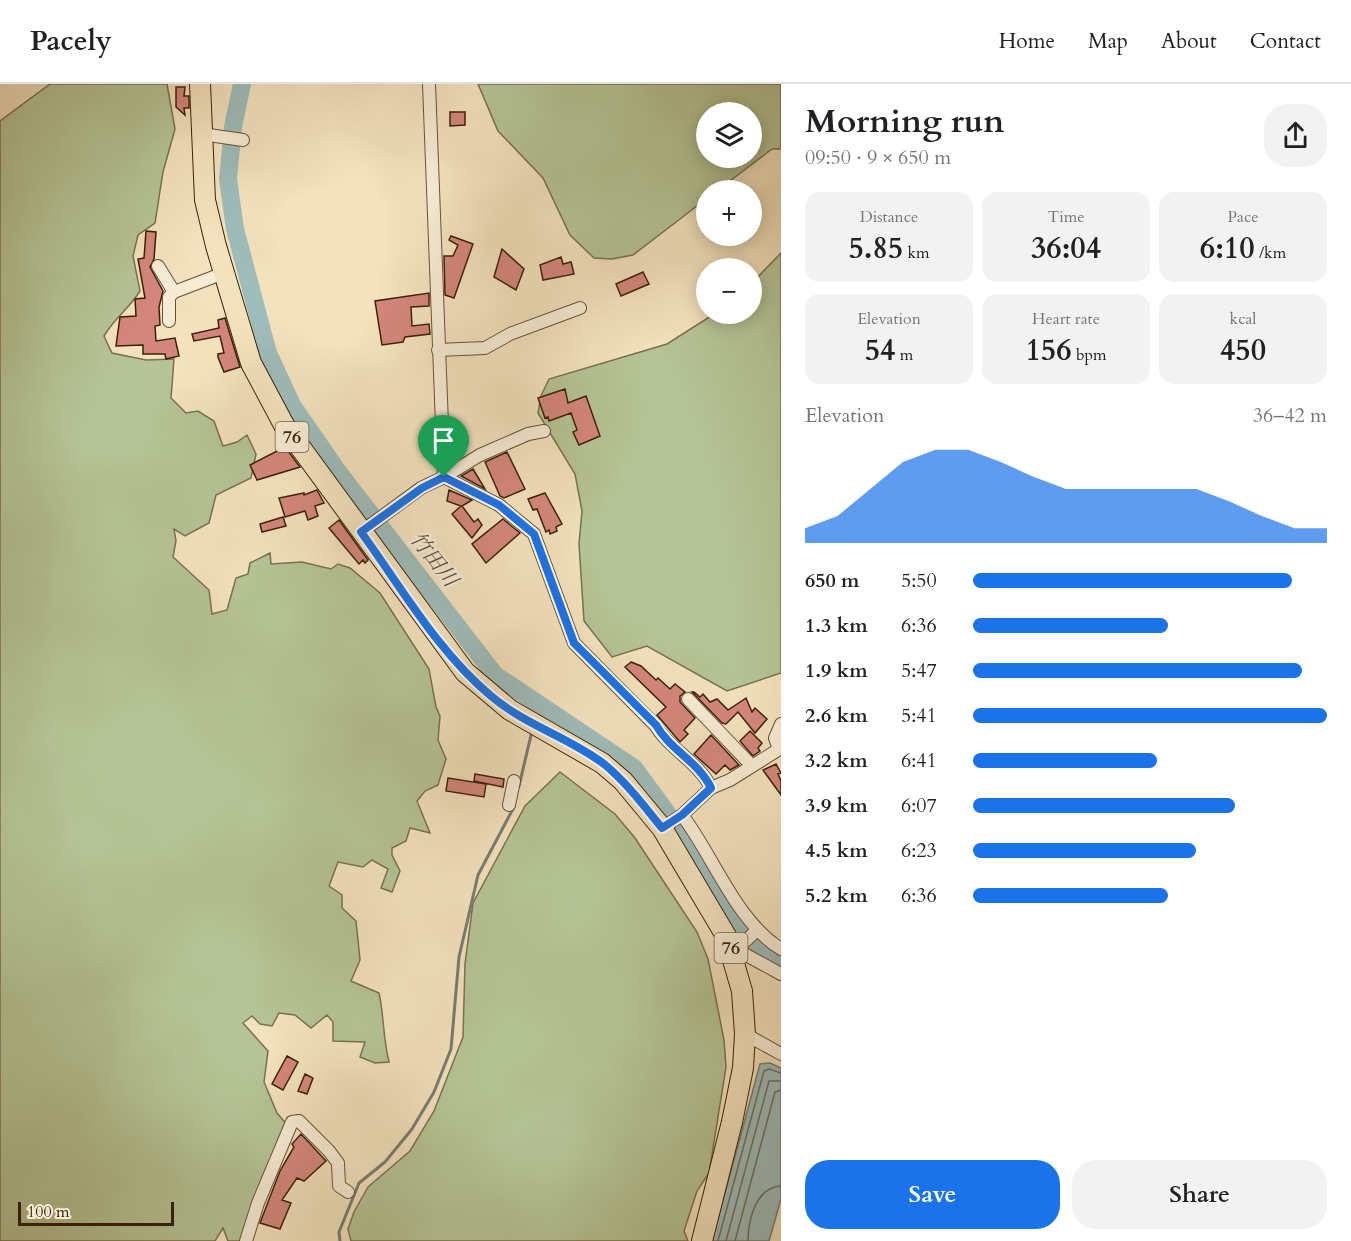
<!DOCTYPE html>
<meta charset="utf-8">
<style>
body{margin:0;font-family:Cardo,"Noto Serif JP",serif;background:#f2f2f2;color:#202124;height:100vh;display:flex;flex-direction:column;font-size:22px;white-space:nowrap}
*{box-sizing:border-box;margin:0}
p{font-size:20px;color:#757577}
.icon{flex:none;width:33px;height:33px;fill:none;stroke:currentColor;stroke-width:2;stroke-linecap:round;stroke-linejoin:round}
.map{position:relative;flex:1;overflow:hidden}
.side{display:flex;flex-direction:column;background:#fff;width:570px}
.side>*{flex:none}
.fabs{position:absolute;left:696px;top:18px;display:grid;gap:12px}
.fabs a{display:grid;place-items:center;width:66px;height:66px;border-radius:50%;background:#fff;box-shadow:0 3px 15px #0003;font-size:30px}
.scale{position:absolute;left:18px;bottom:15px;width:156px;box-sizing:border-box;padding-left:6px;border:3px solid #3a2107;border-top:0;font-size:16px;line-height:21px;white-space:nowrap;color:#3a2107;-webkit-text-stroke:4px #f7ecd5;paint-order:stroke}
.pin{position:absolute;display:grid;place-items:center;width:51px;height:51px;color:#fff;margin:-62px -26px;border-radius:50% 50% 50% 0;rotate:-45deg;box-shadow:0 0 6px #0007}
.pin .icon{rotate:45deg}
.round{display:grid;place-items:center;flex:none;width:63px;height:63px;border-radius:24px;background:#f2f2f2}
.head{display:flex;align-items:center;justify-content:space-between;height:102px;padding:0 24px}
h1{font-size:33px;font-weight:800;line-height:45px}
.metrics{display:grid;grid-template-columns:repeat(3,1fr);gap:9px;height:102px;padding:6px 24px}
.metrics div{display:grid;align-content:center;border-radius:15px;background:#f2f2f2;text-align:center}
.metrics b{font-size:30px;font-weight:800}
.metrics small{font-size:16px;font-weight:400}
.metrics p{font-size:16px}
.chart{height:168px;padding:12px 24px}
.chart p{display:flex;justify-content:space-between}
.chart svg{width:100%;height:108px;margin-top:6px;fill:#1a73e8;opacity:.7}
.button{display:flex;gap:12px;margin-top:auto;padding:12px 24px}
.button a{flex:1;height:69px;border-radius:24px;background:#1a73e8;color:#fff;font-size:24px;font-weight:800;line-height:69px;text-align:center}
.button a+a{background:#f2f2f2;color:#202124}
ul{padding:0 24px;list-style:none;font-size:20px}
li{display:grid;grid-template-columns:96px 72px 1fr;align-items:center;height:45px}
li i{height:15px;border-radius:8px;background:#1a73e8}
header{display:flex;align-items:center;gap:36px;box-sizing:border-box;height:84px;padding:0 30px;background:#fff;border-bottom:2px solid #e0e0e0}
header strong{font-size:28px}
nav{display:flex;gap:33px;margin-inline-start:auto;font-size:21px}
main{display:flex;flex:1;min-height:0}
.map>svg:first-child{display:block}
</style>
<header>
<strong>Pacely</strong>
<nav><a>Home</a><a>Map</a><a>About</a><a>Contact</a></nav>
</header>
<main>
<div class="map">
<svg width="781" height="1157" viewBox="0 0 781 1157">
<rect width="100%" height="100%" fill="#f3e2be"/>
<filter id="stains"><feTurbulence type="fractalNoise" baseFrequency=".00333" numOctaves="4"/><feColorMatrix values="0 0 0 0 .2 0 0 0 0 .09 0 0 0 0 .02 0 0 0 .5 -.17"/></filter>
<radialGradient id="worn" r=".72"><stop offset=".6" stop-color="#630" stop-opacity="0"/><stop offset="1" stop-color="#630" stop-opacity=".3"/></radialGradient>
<path fill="#b5c496" stroke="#78724e" stroke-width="1.5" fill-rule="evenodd" d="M50,0h117l8,45 -12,43 -8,51 -17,12 -5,21 7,35c-11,18 -25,26 -36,45l8,17 34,7 28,-1 -3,39 15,15 12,-2 16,10 9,25 14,-4 10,-7 9,19 -5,24 -35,17 -7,28 -24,13 -11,-7 2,12 -3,16 36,33 3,24 15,-4 9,-32 12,-4 2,-11 20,-10 1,11 31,-2 29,7 7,-5 12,4 30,25 49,76 7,38 4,9 -2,24 8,19 -8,26 -13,6 -8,10 13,32 -20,-5 -4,13 -14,7v7l8,16 -8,21 -11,-4 7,-19 -16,-9 -9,7 -25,-5 -9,24 13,9v13l14,13 4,39 -9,21 28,12c5,23 4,45 10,69l-14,1 -15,-6 5,-15 -32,-1v-19l-6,-7 -16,13 -16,-13 -16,-2 -7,13 -12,-2 -8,-8 -9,7 25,28 -4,31 13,31 11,13 -46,115h-14l-5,-13 -8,13h-215v-1120z
M478,0h303v65h-9l-54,41h-12v9l-73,56 -21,4 -18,-1 -24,-23 -27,-57 -45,-47zM752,28v46h-46v-46z
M781,169v420l-54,18 -80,-45 -35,11 -28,-36 -5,-77 3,-33 -7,-37 -37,-61 3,-17 8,-17 118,-35 47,-30h38v-31z
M560,688l55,42 20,24 62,94 11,27 16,81 2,27 -17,106 -12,18 -13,40 4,10h-337l-3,-12 6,-17 14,-25 42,-36 24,-40 29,-74 2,-73 8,-61 52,-97z"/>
<path fill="#9ebcba" stroke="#767e72" stroke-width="1.5" d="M770,979l11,5v131l-12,42h-57l48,-177z"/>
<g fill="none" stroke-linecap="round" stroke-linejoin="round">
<path stroke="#6c6e60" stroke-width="1.5" d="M718,1157l46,-170 5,-2 12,4
M726,1157l43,-160h12
M735,1157l40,-149 6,-2
M748,1157c0,-21 8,-54 33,-55"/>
<path stroke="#767e72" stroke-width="3" d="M528,611l5,20
M519,702l13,-55
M340,1157l-1,-9 20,-49 26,-21 27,-33 22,-37 17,-43 8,-92 19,-82 36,-68"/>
<path stroke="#9ebcba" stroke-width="18" d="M242,0l-9,43 -5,52 7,50 33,124 24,52 47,68 156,202 139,93 31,42 74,117 18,20 24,14"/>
</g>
<path fill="#d4867c" stroke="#3a2107" stroke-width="1.5" d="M176,3h9l-1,9h5v12h-5l1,7 -9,-8z
M450,28h15v13l-15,1z
M146,147l10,1 -2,27 -4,8 13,24 -4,16 1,18 -5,1 1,15 19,-3 4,18 -13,3 -1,-5h-22v-9l-27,1 4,-29 16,-1 -1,-17 10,-1 -7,-39 6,-1z
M451,152l22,8 -19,54 -9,-3 -1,-39h9l5,-11 -9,-5z
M502,165l22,20 -8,21 -22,-13z
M561,173l2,7 8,-2 3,12 -31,6 -3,-15z
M643,188l6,12 -28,12 -5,-12z
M429,209v13l-18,1 1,19 17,-2 1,10 -25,3 -2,5 -21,3 -7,-44z
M225,234l15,49 -16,5 -6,-15v-3l6,-1 -4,-17 -26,5 -2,-7 27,-6 -1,-8z
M565,305l3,14 18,-7 14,40 -21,9 -6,-13 4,-2 -6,-17 -22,8 -1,-4 -3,1 -7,-20z
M285,363l15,20 -43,13 -7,-15z
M507,368l18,37 -21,9 -4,-2 -15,-34z
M473,385l12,20 -24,-13z
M317,406l7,13 -9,3 3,10 -10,4 -3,-9 -20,6 -6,-19 25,-5v2z
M449,406l23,10 -10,6 12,16 4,-3 4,6 -10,13 -20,-24 9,-8 -14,-5z
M545,409l17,31 -6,3 1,4 -7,3 -1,-4 -3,2 -9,-23 -4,1 -5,-11z
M283,433l3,9 -24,6 -2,-8z
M503,435l17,14 -34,30 -14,-19z
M339,436l29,40 -3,3 -2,-3 -4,4 -30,-36z
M631,578l10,4 15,14 2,-2 12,11 5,-5 10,8 -5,4v6l15,16 -11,12 4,4 -8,8 -23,-27 9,-8 -41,-40z
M692,608h2l6,5 3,-3 7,8 7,-3 11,11 18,-12 6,14 3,-4 12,11 -12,14 -17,-21 -12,12 -4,-1z
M750,647l12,12 -4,5 2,3 -7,5 -13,-15z
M711,651l28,30 -9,5 -5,-5 -9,9 -22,-20z
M776,680l5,9 -3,1 3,7v14l-18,-25z
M475,690l29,5 -1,8 -29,-6z
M448,694l38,6 -2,13 -38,-6z
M287,972l11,6 -15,28 -11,-6z
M305,990l8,4 -6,16 -9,-3z
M301,1050l25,27 -22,20 -7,-3 -15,22 9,3 -11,26 -20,-6 20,-52 14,-24 -2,-3z"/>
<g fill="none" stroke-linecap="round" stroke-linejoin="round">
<g stroke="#685135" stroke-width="14">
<path id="minor" d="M202,50l41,6
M158,182l16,26
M169,237v-24l5,-5 50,-19
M438,266l47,-2 25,-14 70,-26
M444,393l55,28 35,29 40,109 81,82c15,25 44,37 56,63
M444,393l36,-22 48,-21 16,-3
M361,448l60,-44 23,-11 -15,-393
M688,615l64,67
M779,665l-4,-11 6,-14
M509,721l5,-24
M682,731c32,42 54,106 99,134
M662,744l20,-13 29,-27 19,-8 51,-32
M737,866l44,24
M733,869l24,-23
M745,950l36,20
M246,1157l12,-38 34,-81 7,-1 30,30 9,12 1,23 9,6"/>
</g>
<g stroke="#3a2107" stroke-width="22">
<path id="primary" d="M200,0l5,116 11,46 35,117 33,62 181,247 45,38 92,53 21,18 39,47 64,108 16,55 3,43 -2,34 -11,54 -30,119"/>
</g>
<use href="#minor" stroke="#f7ecd5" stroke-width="12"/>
<use href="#primary" stroke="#f3e2be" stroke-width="20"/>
</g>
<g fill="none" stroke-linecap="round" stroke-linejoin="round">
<g stroke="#fff" stroke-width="12">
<path id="route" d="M444,393l55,28 35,29 40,109 82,82c14,25 43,37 55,63l-29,27 -20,13c-18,-22 -36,-46 -58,-64 -34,-26 -79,-39 -113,-68 -53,-44 -90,-109 -130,-164l61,-44z"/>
</g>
<use href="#route" stroke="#1a73e8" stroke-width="8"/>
</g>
<g text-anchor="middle" stroke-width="5" stroke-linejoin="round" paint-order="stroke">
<g fill="#f7ecd5" stroke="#735e45" stroke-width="1.5">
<rect x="275.5" y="338" width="33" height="30" rx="4.5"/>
<rect x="714.5" y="849" width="33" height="30" rx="4.5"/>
</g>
<g font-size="18" font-weight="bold" fill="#3a2107">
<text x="292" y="359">76</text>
<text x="731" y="870">76</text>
</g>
<g font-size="21" font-style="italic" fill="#58503d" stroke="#f7ecd5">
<text transform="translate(434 475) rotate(52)" y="7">竹田川</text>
</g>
</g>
<rect width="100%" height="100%" filter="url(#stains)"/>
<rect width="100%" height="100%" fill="url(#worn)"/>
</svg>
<div class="fabs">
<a><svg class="icon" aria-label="layers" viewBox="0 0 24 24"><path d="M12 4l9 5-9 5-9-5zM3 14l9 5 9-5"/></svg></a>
<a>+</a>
<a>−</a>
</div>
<div class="scale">100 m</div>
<div class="pin" style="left:444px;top:393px;background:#1e9e55"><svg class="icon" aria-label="arrive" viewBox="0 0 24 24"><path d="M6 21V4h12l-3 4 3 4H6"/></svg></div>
</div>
<section class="side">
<div class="head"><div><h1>Morning run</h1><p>09:50 · 9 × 650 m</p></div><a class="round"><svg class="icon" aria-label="share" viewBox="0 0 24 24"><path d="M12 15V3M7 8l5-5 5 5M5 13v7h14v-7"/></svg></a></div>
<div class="metrics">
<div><p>Distance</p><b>5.85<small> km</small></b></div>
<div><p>Time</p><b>36:04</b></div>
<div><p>Pace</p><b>6:10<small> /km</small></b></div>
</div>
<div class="metrics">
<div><p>Elevation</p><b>54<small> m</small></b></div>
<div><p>Heart rate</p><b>156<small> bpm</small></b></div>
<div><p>kcal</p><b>450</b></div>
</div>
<div class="chart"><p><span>Elevation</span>36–42 m</p>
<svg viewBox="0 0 160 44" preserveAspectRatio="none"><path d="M0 44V38L10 33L20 22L30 11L40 6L50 6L60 11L70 17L80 22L90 22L100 22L110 22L120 22L130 27L140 33L150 38L160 38V44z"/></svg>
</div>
<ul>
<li><b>650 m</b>5:50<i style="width:90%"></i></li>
<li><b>1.3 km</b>6:36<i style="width:55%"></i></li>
<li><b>1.9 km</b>5:47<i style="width:93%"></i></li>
<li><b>2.6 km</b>5:41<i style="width:100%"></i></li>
<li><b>3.2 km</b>6:41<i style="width:52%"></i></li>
<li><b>3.9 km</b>6:07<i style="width:74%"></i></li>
<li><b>4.5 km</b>6:23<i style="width:63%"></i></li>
<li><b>5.2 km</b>6:36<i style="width:55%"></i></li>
</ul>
<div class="button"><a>Save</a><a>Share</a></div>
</section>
</main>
